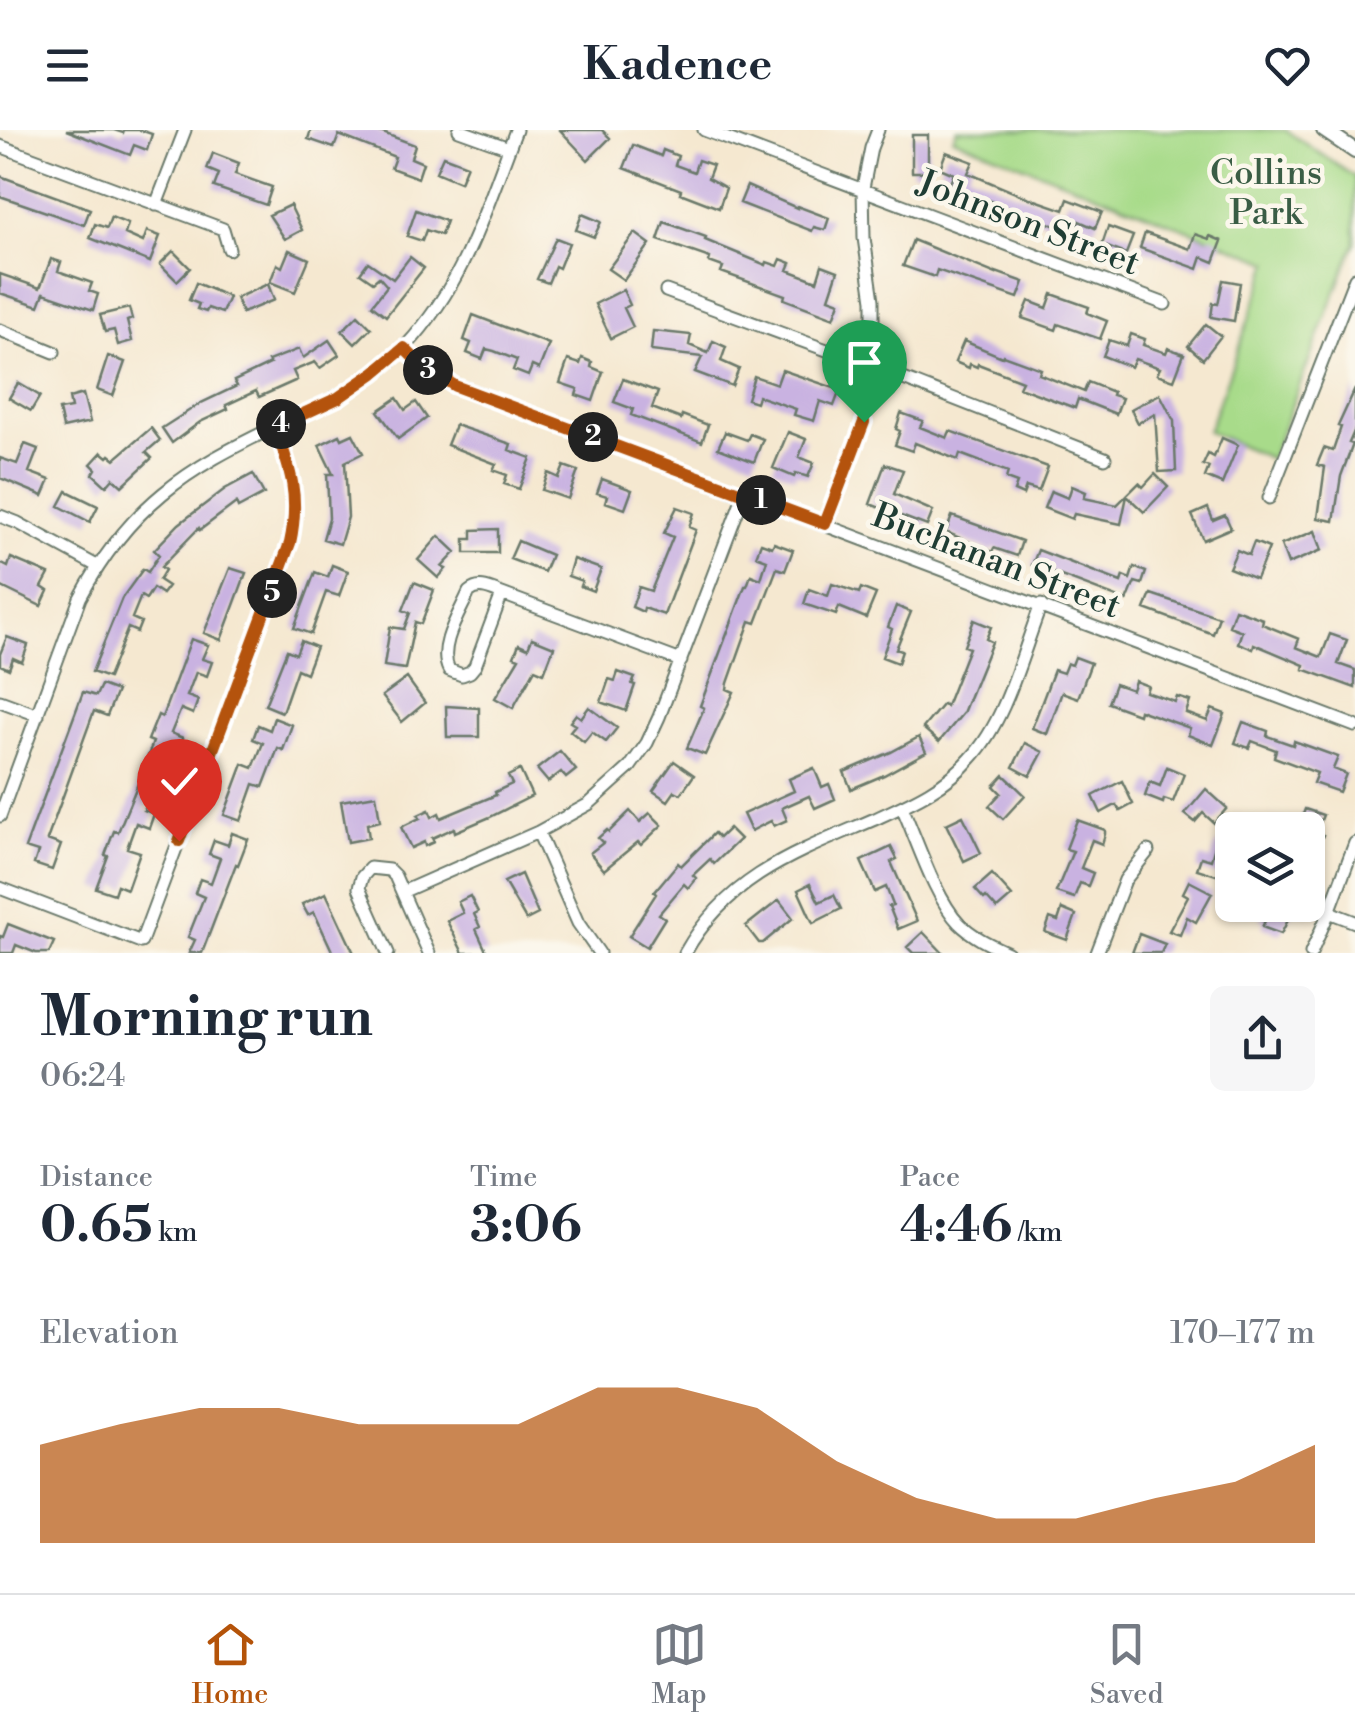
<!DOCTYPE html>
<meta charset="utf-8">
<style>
body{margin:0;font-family:"Libre Bodoni",serif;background:#f6f6f7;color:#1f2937;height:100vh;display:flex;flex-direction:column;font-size:38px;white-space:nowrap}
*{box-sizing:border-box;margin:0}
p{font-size:32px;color:#747a83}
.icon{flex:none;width:55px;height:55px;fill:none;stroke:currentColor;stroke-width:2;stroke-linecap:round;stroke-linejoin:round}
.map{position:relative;height:823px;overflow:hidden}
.panel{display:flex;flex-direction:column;background:#fff;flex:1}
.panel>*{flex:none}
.fabs{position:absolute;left:1215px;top:682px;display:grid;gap:20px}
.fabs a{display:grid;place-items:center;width:110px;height:110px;border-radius:15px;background:#fff;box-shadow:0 2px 8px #0004;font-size:50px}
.pin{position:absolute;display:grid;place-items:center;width:85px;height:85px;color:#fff;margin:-102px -42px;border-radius:50% 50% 50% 0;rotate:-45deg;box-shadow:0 0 10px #0007}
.pin .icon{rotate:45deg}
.km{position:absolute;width:50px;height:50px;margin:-25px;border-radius:50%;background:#222;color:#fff;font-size:28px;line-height:50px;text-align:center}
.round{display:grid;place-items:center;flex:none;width:105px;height:105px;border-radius:15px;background:#f6f6f7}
.summary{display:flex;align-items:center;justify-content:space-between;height:170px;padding:0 40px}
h1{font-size:55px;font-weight:700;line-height:75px}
.figures{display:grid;grid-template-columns:repeat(3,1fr);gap:15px;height:170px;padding:10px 40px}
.figures div{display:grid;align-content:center}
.figures b{font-size:50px;font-weight:700}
.figures small{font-size:28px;font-weight:400}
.figures p{font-size:28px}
.chart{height:280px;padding:20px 40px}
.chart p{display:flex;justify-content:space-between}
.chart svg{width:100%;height:180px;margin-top:10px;fill:#b45309;opacity:.7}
header{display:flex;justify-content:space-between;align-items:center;height:130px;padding:0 40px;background:#fff;font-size:45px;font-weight:700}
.tab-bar{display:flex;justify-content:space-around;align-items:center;height:140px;border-top:2px solid #e0e1e3;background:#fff;font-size:28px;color:#747a83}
.tab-bar a{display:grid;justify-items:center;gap:5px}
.tab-bar .on{color:#b45309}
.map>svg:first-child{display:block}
</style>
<header><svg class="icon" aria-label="menu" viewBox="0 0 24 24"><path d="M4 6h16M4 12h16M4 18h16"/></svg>Kadence<svg class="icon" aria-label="heart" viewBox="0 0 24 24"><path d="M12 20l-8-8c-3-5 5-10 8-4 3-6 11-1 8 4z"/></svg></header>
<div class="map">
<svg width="1355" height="823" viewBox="0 0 1355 823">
<rect width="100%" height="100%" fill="#fbf7ec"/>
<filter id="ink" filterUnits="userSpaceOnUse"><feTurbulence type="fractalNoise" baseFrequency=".01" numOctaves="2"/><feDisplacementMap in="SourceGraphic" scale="20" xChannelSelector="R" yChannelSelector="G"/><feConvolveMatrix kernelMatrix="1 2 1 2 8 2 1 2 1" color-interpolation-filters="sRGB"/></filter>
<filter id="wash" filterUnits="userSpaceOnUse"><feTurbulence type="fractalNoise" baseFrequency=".0048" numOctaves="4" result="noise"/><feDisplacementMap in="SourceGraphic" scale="40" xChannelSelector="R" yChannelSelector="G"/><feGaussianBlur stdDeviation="2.25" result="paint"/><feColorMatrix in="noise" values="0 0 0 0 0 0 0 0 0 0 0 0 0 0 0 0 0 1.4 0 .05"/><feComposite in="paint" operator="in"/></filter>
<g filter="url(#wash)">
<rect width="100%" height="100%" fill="#f5e8d0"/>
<path fill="#a8db8a" stroke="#648c5f" stroke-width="2.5" d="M957,0h328l70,47v65l-84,217 -63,-28 62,-169 -317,-124z"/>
<g id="blocks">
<path fill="#c9b2e1" d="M66,0h48l9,3 1,-3h16l12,4 -5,16 -13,-5 -4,10z
M311,0h64l40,15 -4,13 12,5 -5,15 -27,-10 4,-11 -56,-22 -5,13 -26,-9z
M560,0h42l8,8 -22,22z
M912,5h16v37h-16z
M633,15l28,11 2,-6 15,6 -3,9 19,7 4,-12 15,5 -5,13 18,10 -7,20 -39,-15 1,-3 -57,-22z
M946,22l27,10 -5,11 50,21 46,16 4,-11 34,13 -7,16 -16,-7 -5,12 -125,-48 5,-11 -14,-6z
M213,23l26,10 -4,11 37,13 -6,18 -52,-18 5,-13 -12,-5z
M443,26l24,9 -7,17 -24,-10z
M0,46l90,33 -6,16 -84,-29z
M747,56l50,22v-2l32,12 -4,12 -11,-3 -2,4 -72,-28z
M290,75l12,25 -17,9 -16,-24z
M416,80l30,11 -5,14 -15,-5 -4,11 -15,-5z
M582,84l19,8 -7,15 -18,-7z
M111,87l17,7 -3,10 18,8 4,-11 13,5 -10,26 -60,-24 5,-14 12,4z
M664,92l42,15 -1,3 61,25 1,-3 11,4 3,-7 10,4 -3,7 29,11 5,-16 16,6 -9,27 11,4 -6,16 -50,-19 1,-4 -64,-23 2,-5 -14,-5 1,-4 -52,-18z
M1108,97l25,9 -7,18 -24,-9z
M635,103l15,11 -26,36 -16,-11z
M1145,103l45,16 5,-15 14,5 1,-3 12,5 -8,21 -12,-5 -4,12 -58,-21z
M556,108l13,5 -10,25 -4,-2 -7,17 -11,-4z
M913,110l83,34v-2l28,10 -6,16 -81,-28 -2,7 -32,-11z
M289,120l20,9 -14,33 -25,-10 7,-18 5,3z
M173,121l17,17 -13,13 -17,-17z
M410,127l14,11 -38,48 -14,-11 15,-19 -8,-9 -6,5 -13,-9 8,-11 25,17z
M51,129l10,3 -3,9 34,12 -3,8 9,3 -5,16 -49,-17 -5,13 -39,-13v-19l40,14z
M1223,150l17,3 -6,38 -23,-4 2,-14 5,1z
M196,153l33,14 -7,16 -14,-5 -2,4 -9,-3 2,-5 -10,-4z
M268,154l6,16 -32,13 -6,-15z
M623,160l7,15 -6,3 9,19 -22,11 -16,-34z
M1052,164l37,13 -2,6 20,8 -7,18 -42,-15 -2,6 -34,-12 7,-17 18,7z
M129,178l3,11 -5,2 5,20 -14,4 -4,-15 -9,2 -5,-17z
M358,185l13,13 -16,16 -13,-13z
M473,185l76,29 -10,25 -7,-3 -4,10 -15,-6 4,-10 -23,-9 -8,-2 -4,10 -15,-6 4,-10 -7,-3z
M1206,194l15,12 -18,23 -15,-13z
M653,201l38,4 -2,10 19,8 5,-12 13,6 -5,14 18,8 -7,17 -37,-14 7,-15 -51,-6z
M1131,204l14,5 -2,6 23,8 2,-5 16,6 -10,26 -17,-6 3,-6 -25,-9 -4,8 -28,-11 6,-16 18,6z
M329,210l10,15 -19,13 -5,-6 -22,9 4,9 -38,17 -3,-6 -30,14 2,4 -28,13 -28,21 -10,-15 39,-25 36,-17 -3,-5 36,-17 -2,-3 31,-12 4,9z
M964,211l38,16 1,-2 38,14 -2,5 45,18 4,-10 25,10 -1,3 10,3 -6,16 -38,-15 -3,9 -56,-21 3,-6 -44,-17 -1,3 -7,-3 -1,4 -14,-6z
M108,226l17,6 -12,34 -16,-6z
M582,228l10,4 -1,5 12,5 -10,29 -17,-6 2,-6 -18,-6 8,-23 12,4z
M782,240l58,20 -6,16 -14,-5 -6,20 -20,-6 2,-6 -38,-13 -2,6 -9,-3 7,-23 23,8z
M623,249l35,13 -6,16 29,11 1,-4 26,10 -6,17 -71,-27 2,-6 -19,-7z
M18,253l22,13 -9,15 -22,-13z
M1355,259v40l-6,14 4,1 -12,32 -7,45 -16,-3 7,-51 -8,-2 7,-17 9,3 8,-24 -3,-1z
M83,264l7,28 -27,6 -4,-18 12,-2 -2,-10z
M1160,264l14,27 2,50 -17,1 -4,-58 -17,9 -7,-14z
M397,268l8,12 11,-8 11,16 -29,21 -20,-28z
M901,283l22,8 -3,6 27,11 3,-7 98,36 -9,24 -13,-4 -3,8 -9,-4 3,-8 -11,-4 2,-7 -48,-18 -2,6 -43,-17 -3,8 -17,-6 5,-14 -4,-2z
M455,295l56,19 -2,6 22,8 -12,31 -15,-5 3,-9 -14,-5 3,-6 -49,-19z
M151,298l9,12 -14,12 6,6 -30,28 -9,-8 -7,8 -13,-12 3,-5 -5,-5 11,-12 6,5 2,-2 5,4z
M725,302l22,8 3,-6 13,5 -9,23 -36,-14z
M788,302l18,7 -7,18 15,6 -6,14 -12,-4 -2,4 -21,-9z
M353,304l10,19 -18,9 3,55 -8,27 -17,-5 6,-21 -2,-44h6l-14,-29 21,-10 2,4z
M1222,308l16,7 -16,39 -17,-7 4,-10 -6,-2 5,-11 6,3z
M25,314l13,5 -9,23 21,8 -7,16 -43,-18v-20l17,6z
M885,334l18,6 -9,24 39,17 -6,15 -57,-22z
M564,336l14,5 -10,28 -26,-9 6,-17 11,5z
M253,344l11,20 -26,14 -2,-5 -36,27 -1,-2 -38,39 4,3 -6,10 9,6 -6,8 -9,-6 -7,11 -5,-3 -9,22 9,4 -4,10 -9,-4 -20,50 -16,-6 30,-74 21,-29 5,3 11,-17 -5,-5 25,-26 46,-35z
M1155,344l13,13 -24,25 -17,-16 -6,28 -47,-10 -2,5 -28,-11 7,-17 17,7 4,-12 14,6 -2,6 33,7 22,-22 4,4z
M602,349l30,11 -7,19 -20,-7 2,-6 -10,-3z
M67,361l31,15 -8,16 -31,-16z
M677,377l17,6 -5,14 7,3 -32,85 -20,-7 -1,4 -11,-5 7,-20 12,4 22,-54 -9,-4z
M1208,378l5,12 12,-5 6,13 -28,12 -11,-25z
M952,386l70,25 -5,15 -23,-8 -2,4 -46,-20z
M498,399v24h-33v-14h7v-9z
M1315,401l7,19 -34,14 -7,-19z
M439,406l17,16 -14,15 4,2 -8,9 -20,-18z
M518,411l33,14 -7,17 -34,-13z
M1254,412l15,6 -13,31 -27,-11 8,-18 12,5z
M761,413l11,4 2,-4 19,7 -8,21 -8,-3 -21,55 -6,-2 -22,62 -1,6 7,3 -29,63 -18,-7 17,-40 -4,-2 45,-120h2l4,-11 10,4 6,-19 -11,-4z
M1038,420l83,32 2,-6 7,3 4,-12 12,5 -4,12 -7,-2 -8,19 -95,-36z
M11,428l38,16 -7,13 6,4 -7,15 -41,-20v-23l8,4z
M573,429l28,10 -8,22 -13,-5 2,-5 -14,-5z
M332,435l16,6 -9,25 -13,-4 -15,42 -17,-6 21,-56 13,5z
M230,438l16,5 -25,67 -17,-7z
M414,452l20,8 -13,34 -6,-2 -10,47 -21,-3 6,-39 14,2 6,-16 -7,-3z
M832,454l27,9 2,-5 15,6 -10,24 -27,-11 -3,8 -32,-11 5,-15 19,7z
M1151,464l68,23 -6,17 -68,-25z
M896,476l15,6 -15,37 6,2 -4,12 -16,-6 10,-28 -4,-2z
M1235,479l28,10 -1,5 37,15 -3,8 25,10 9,-23 17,6 -9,24 17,6v18l-52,-19 1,-4 -50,-21 -1,5 -15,-6 4,-12 -13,-5z
M974,490l17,7 -5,12 6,3 -29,71 -24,29 -16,-14 20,-24 3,2 23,-58 -5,-2z
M7,507l21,8 -6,17 -9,-4 -4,11 -9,-4v-11z
M532,508l22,9 -10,26 -9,-4 -22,39 -18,-10 24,-40 -5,-2 5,-12 9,4z
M191,509l17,6 -6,14 10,3 -5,14 -11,-4 -9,24 11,4 -5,14 -12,-5 -10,24 12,5 -5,14 -10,-4 -10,24 11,4 -6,15 -10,-4 -9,23 10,4 -5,14 -13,-5 -9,25 13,4 -13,37 -10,-4 -3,9 -18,-6 12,-32 -3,-1 9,-24 4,1 21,-51 14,-39 -5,-2 10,-25 4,2z
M301,511l15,6 -10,26 -9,-4 -15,43 -17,-7 22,-55 9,4z
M1075,527l16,6 -13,35 -16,-6 -15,42 -15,-6 22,-58 9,3 4,-10 5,2z
M618,542l17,6 -3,6 3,1 -9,26 -25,-9 8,-23 6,2z
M407,548l18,25 -23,19 -20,-26z
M1135,551l13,5 -2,6 29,10 2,-5 13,4 -4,12 21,8 5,-12 13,5 -12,31 -25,-10 2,-7 -51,-18 -1,4 -30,-11 7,-19 17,6z
M101,555l16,6 -10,25 -13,-5 -47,129 14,5 -9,25 -18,-6 4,-12 -13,-4 58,-156 13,4z
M446,576l33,2v29h-32z
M589,577l28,21 -11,14 -14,-10 -8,10 -14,-11 5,-6 -5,-3 6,-8 5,4z
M274,588l18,7 -9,25 -5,-2 -15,39 -9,-3 -13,37 -17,-6 19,-51 10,4 10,-25 -10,-4 5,-14 12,5z
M1243,592l25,9 -1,5 26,9 1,-4 44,16 -5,12 13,5 -7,18 -26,-9 4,-10 -43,-16 2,-7 -24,-9 -3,7 -14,-5z
M919,607l7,15 -42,23 -33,14 -7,-17 47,-20z
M1025,613l18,9 -13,24 -17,-9z
M560,621l16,19 -10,8 -5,-6 -13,10 -11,-13z
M674,631l20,14 -13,19 -6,-3 -7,10 -15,-10z
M1167,637l17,7 -11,28 -9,-3 -1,4 -18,-7 5,-14 10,4z
M814,638l8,19 7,-3 6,15 -20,9 -6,-12 -27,12 5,12 -13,6 -3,-5 -20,10 -8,-17 51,-23 -5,-12z
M520,640l12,26 -42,21 -35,15 -1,-4 -22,10 2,4 -9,4 -1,-4 -13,6 -10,-21 19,-9 -2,-3 11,-5 3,7 7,-4 2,5 55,-23 -1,-3 17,-8 -4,-8z
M1004,645l21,20 -22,24 -14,-13 12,-13 -7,-7z
M1122,651l11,23 -13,7 -4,-6 -15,8 -8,-17z
M1206,659l21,19 -13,15 -11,-10 -8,9 -10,-8z
M376,665l4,26 -13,3 2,14 -21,4 -7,-41z
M1305,679l18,6 -7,18 7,2 -14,31 -1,-36h-11z
M630,681l10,11 10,-9 12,12 -21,20 -3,-3 -34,28 -14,-17 13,-10 -5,-5 9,-8 2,2z
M963,686l18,37 -17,8 -18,-37z
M1077,690l28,10v4l-3,10 -10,-4 -11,28 12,5 -5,13 -8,-3 -6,15 -18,-6 17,-41 -7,-2z
M729,698l11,11 -26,25 -4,-5 -17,16 3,3 -8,10 -4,-4 -25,30 6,4 -18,29 -18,-11 27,-42 -2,-2 24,-29 3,3 33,-33 5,5z
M232,703l16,6 -10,26 -2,-1 -34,89h-13l6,-13 -7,-3 16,-40 -9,-4 5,-14 11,4 9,-25 -11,-4 5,-14 14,5z
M1216,713l16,5v32l-35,-11 4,-12 10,3z
M891,717l6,12 -6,3 26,59 -19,8 -9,-23 4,-1 -7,-18 -11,5 -14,-31z
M521,744l17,40 -12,6 -22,-38z
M992,744l20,22 -15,13 -11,-12 -2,2 -9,-10z
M1189,751l23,12 -16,29 -9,-5 -7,18 -11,-4 19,-35 -5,-3z
M810,754l9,18 15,-7 7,14 -28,14 -15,-33z
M326,763l20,43 8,17h-21l-19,-41 -6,3 -6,-11z
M470,766l8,16 -4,2 6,13 -4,2 11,24h-24l-16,-32 16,-8 -5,-11z
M779,770l14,18 -30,25h-4l-13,-17z
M1272,775l21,5 -12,24 -19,-7 3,-6 -4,-1 3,-9 5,2z
M1062,779l14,6 -9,25 -22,-8 5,-14 8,3z
M8,794l46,18 -5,11h-13l-20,-8 -3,8h-13v-17l3,1z
M923,802l20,21h-30l-6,-6z
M1139,804l26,10 -4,9h-29z"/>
</g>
</g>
<g filter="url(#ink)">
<use href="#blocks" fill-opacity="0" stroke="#6a796b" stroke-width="2.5"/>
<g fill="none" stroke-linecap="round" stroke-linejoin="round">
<g stroke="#6a796b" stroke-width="15">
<path id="minor" d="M459,0l50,18
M704,0l461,174
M0,16l223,83 6,20
M156,75l29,-75
M666,161l207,76 232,91
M0,200l54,22
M404,218l15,16 36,21 900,341
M1269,368l86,-220
M0,386l18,7 79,43
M825,394l39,-103 9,-54v-67l-9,-62 -1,-50 8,-40 7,-18
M502,464l-27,72 -5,6 -8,3 -13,-5c-12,-23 11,-57 20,-78 11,-9 22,-2 33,2l179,67
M0,571l38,14
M902,677c15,33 33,91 57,116 14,14 32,22 49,30
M0,686l80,-218c49,-92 106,-129 197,-172 46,-22 94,-42 129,-80 60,-65 79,-136 110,-216
M538,702l40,91 21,30
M0,758l141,54 149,-399c10,-46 1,-73 -15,-116
M402,762l136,-60 51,-28 41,-37 17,-24 12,-26 85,-223
M1329,782l26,10
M388,823l-29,-65 3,-11 8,-9 19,2 6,6 34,77
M685,823c43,-77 113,-101 190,-134 35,-16 70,-31 96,-61 35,-37 51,-105 70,-153
M1097,823l28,-73 23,-29
M1311,823l18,-41 26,-69"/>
</g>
<g stroke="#6a796b" stroke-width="18">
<path id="tertiary" d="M1324,0l31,21"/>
</g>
<use href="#minor" stroke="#fff" stroke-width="11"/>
<use href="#tertiary" stroke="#fff" stroke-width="14"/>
</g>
</g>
<g fill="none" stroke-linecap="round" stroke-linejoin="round" filter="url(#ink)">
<g stroke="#fff" stroke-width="20">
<path id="route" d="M179,711l111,-298c10,-46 1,-73 -15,-116l63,-29 36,-25 30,-25 16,16 35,22 370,138 39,-102"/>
</g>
<use href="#route" stroke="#b45309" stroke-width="12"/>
</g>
<g text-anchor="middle" stroke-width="9" stroke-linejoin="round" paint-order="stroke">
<g font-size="35" fill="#3a5d45" stroke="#fbf7ec">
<text x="1266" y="54">Collins<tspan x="1266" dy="40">Park</tspan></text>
</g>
<g font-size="35" fill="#1f3d34" stroke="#fbf7ec">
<text transform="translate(1029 92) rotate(21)" y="12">Johnson Street</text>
<text transform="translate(997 430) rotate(21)" y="12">Buchanan Street</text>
</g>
</g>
</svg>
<div class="fabs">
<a><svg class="icon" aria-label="layers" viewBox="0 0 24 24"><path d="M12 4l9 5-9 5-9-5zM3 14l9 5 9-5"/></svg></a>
</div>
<div class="pin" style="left:864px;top:292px;background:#1e9e55"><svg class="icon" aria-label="arrive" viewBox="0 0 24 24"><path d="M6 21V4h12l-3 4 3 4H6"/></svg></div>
<div class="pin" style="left:179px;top:711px;background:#d93025"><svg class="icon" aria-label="check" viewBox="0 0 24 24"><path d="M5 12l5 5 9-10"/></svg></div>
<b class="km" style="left:761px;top:370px">1</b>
<b class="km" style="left:593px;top:307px">2</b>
<b class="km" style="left:428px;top:240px">3</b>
<b class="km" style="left:281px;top:294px">4</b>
<b class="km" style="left:272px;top:463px">5</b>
</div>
<section class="panel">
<div class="summary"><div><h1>Morning run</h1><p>06:24</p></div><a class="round"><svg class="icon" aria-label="share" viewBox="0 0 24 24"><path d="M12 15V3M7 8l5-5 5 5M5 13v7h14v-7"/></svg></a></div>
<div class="figures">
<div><p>Distance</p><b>0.65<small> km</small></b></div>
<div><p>Time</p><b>3:06</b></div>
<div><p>Pace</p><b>4:46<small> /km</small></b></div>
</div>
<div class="chart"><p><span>Elevation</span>170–177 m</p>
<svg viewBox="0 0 160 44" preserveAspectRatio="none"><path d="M0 44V20L10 15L20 11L30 11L40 15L50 15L60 15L70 6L80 6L90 11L100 24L110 33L120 38L130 38L140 33L150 29L160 20V44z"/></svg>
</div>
</section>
<nav class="tab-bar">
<a class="on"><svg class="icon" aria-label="home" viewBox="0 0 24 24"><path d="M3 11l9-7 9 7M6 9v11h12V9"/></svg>Home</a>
<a><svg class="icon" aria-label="map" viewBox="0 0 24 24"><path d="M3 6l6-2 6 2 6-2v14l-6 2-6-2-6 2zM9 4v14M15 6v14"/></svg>Map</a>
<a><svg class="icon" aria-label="saved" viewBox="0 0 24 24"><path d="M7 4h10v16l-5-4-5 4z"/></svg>Saved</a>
</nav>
